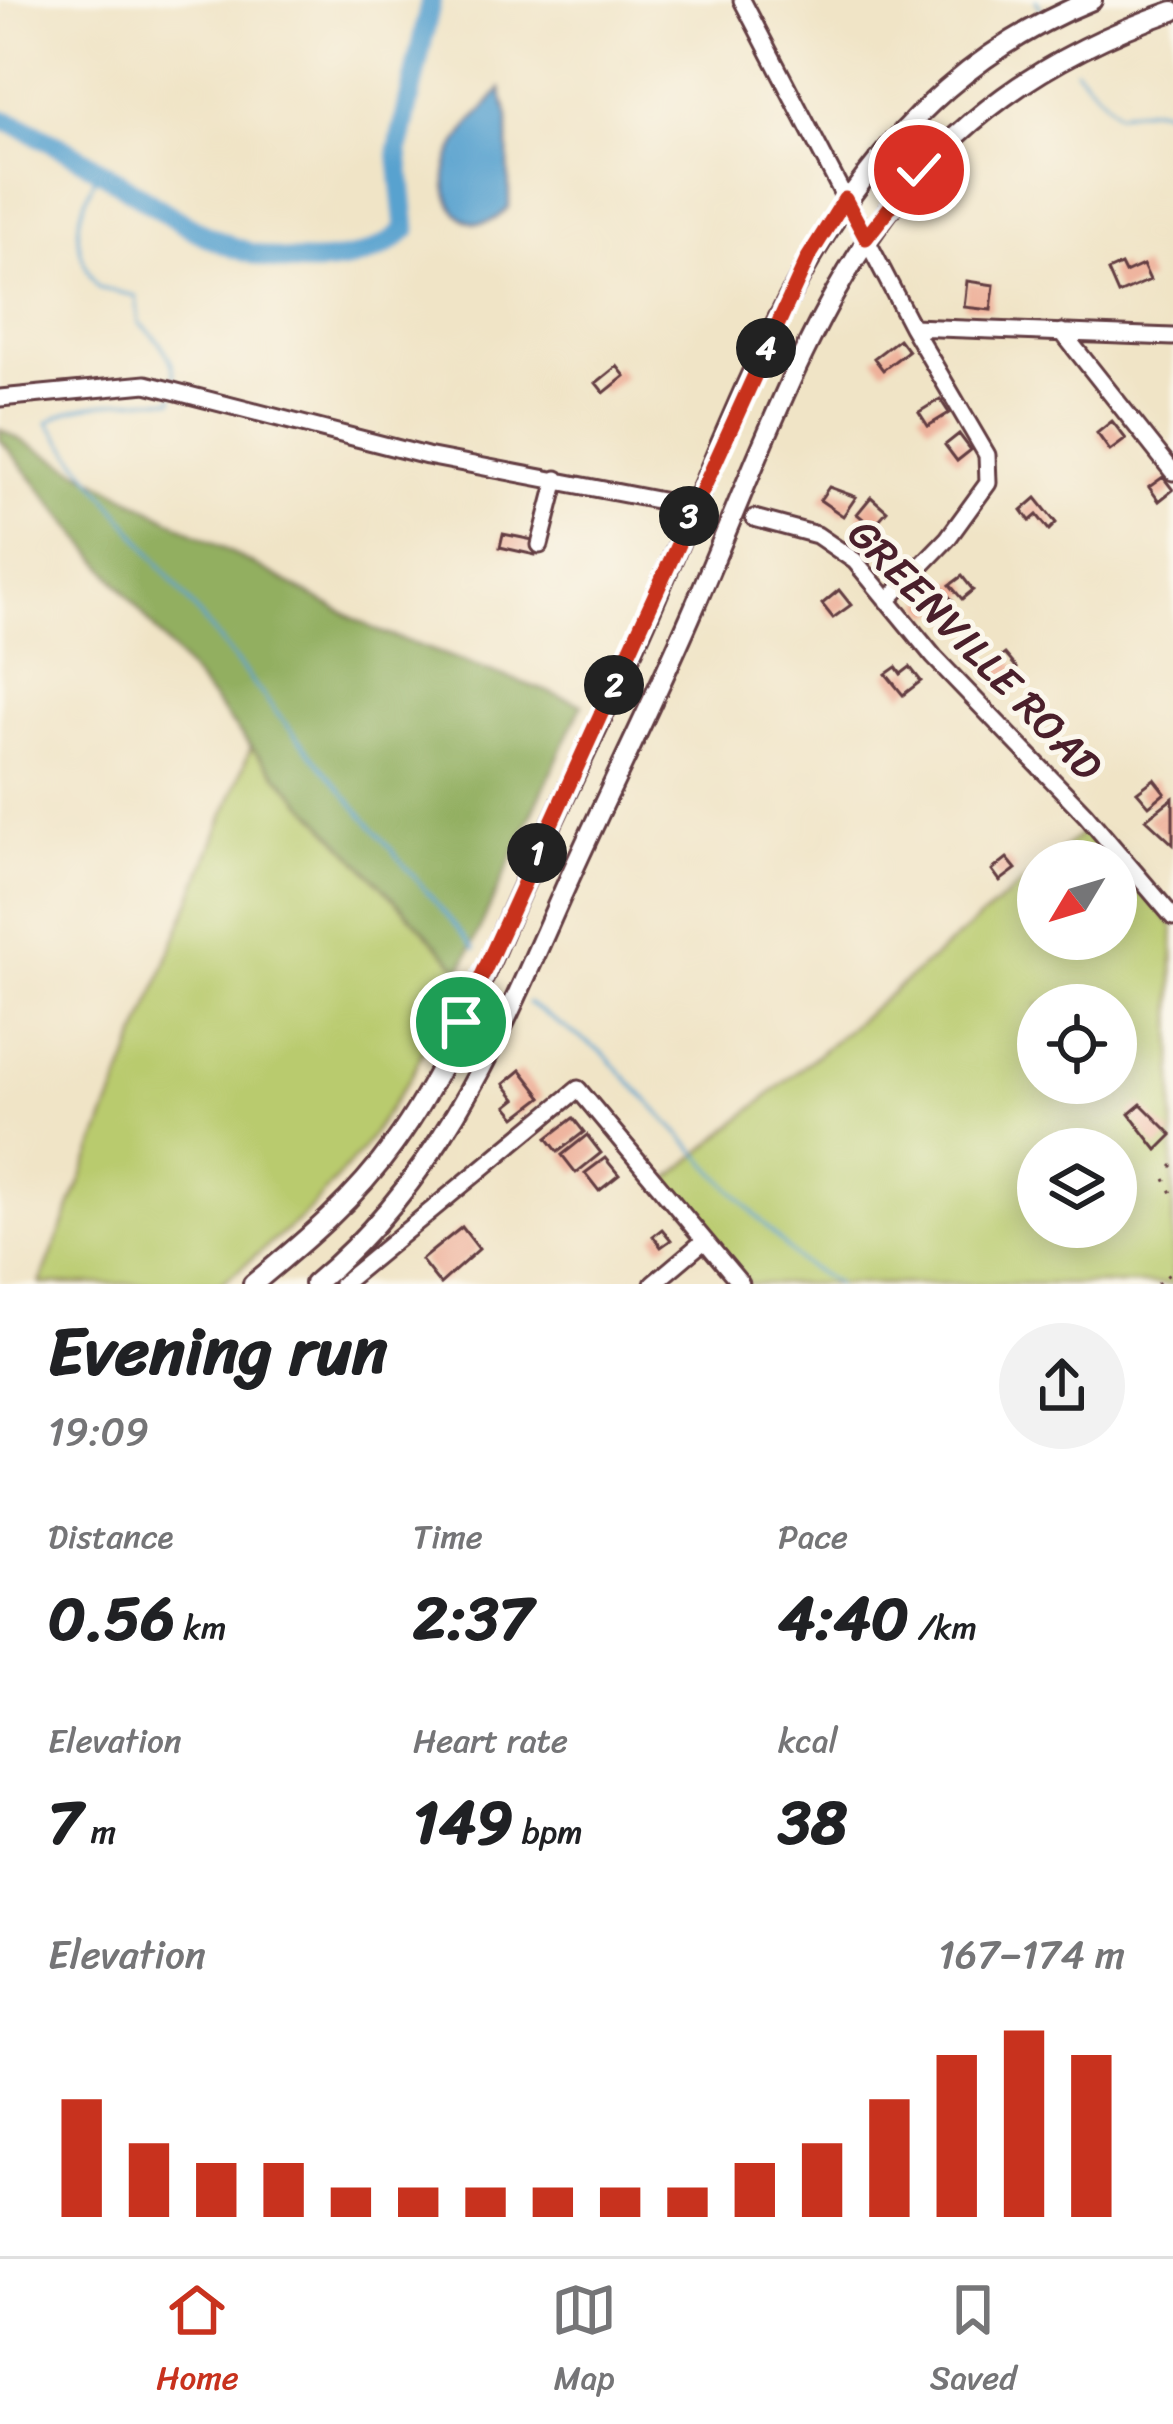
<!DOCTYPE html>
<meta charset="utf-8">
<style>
body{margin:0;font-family:Sriracha,sans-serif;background:#f2f2f2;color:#202124;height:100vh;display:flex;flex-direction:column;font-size:45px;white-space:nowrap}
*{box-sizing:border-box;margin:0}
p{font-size:39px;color:#757577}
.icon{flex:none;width:66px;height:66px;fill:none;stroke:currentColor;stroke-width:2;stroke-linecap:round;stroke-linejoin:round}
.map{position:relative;height:1284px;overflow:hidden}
.sheet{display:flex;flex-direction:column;background:#fff;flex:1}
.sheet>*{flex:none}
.needle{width:78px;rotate:232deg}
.buttons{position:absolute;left:1017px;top:840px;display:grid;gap:24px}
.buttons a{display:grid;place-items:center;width:120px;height:120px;border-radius:50%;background:#fff;box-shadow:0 6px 30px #0003;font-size:60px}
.pin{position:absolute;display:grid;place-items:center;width:102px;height:102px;color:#fff;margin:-51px;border:6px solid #fff;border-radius:50%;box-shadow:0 3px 12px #0007}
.km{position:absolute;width:60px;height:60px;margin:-30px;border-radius:50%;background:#222;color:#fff;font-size:33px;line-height:60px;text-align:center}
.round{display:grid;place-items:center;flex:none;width:126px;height:126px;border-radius:63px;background:#f2f2f2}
.summary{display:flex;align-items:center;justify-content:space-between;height:204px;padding:0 48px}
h1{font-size:66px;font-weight:700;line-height:90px}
.stats{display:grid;grid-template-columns:repeat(3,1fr);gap:18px;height:204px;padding:12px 48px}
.stats div{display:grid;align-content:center}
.stats b{font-size:60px;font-weight:700}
.stats small{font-size:33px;font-weight:400}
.stats p{font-size:33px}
.chart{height:336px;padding:24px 48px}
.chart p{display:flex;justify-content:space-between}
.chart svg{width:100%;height:216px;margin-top:12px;stroke:#c8321e;stroke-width:6}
.dock{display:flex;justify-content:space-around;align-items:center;height:168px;border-top:3px solid #e0e0e0;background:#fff;font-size:33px;color:#757577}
.dock a{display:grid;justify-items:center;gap:6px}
.dock .current{color:#c8321e}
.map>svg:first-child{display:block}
</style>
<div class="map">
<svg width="1173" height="1284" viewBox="0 0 1173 1284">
<rect width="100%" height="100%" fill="#fbf7ec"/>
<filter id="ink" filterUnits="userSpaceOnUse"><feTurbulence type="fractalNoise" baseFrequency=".00833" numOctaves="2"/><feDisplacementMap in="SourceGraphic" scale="24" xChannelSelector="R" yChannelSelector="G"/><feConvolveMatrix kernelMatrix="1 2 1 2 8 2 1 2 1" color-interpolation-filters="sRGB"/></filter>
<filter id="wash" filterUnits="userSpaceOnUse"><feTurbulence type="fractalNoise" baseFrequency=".004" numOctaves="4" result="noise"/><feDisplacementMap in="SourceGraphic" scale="48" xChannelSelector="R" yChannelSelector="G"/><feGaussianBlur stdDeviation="2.7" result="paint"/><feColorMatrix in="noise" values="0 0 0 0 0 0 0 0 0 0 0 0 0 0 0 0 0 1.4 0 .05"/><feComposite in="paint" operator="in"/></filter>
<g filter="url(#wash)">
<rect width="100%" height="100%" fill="#f0e4c6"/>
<path fill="#b9cb6e" stroke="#82754c" stroke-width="3" fill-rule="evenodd" d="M251,747l210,223 -49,105 -51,76 -58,66 -82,67h-181z
M1089,827l84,99v358h-424l-85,-101 374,-313v69h78v-78h-68zM1038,1005h78v78h-78zM1038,1149h78v78h-78z"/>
<path fill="#92af61" stroke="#6e6746" stroke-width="3" d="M0,429l378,202 204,73 -121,266 -210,-223 -251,-308z"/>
<path fill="#58a2cf" stroke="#51607d" stroke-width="3" d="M501,89l7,29 1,88c-32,41 -73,2 -61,-41 10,-34 35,-52 53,-76z"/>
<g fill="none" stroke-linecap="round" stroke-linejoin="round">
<path stroke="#58a2cf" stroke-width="3" d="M1036,0l5,9
M1075,69l42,44 36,-5 20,4
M100,169c-25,47 -32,73 -2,119l38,8 3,27c19,15 39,36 35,63
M173,395v5c-33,-2 -102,3 -125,23l231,293 196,233
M528,1003l75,50 196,208 38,23"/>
<path stroke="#58a2cf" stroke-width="21" d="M0,120c18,3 34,14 51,22 87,43 160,123 264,120 36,-1 65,-8 91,-33l-8,-78 33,-151"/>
</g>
<g id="blocks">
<path fill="#eeb09a" d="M1121,265l4,8 18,-8 7,15 -32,14 -10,-23z
M967,281l27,4 -3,25 -27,-3z
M899,339l9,12 -25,19 -9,-12z
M617,366l8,10 -21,17 -8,-10z
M940,399l9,14 -21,13 -9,-14z
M1112,421l14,18 -16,12 -13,-18z
M959,434l12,16 -14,11 -12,-16z
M1163,477l10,13 -14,11 -10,-14z
M829,487l27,10 -13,19 -23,-16z
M871,497l16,14 -14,16 -16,-13z
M1036,498l20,25 -7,7 -12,-15 -7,6 -8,-11z
M503,534l35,7 -3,14 -35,-8z
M962,576l11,14 -11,9 -12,-14z
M941,587l11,13 -21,16 -10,-13z
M839,590l12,15 -18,13 -11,-14z
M1005,654l12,14 -22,17 -11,-15z
M896,667l5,7 9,-7 11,14 -18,14 -17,-21z
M1154,779l11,14 -16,13 -12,-14z
M1173,798v46l-27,-25z
M1007,858l9,11 -16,12 -8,-11z
M1116,1030l10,16 -10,9z
M521,1070l21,27 -26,20 -9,-11 9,-7 -12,-15z
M1141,1104l31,31 -15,15 -28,-36z
M573,1118l11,14 -26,20 -11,-14z
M587,1135l14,18 -25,20 -14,-18z
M605,1158l14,17 -20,16 -14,-18z
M462,1227l17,22 -39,35 -19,-24z
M662,1229l9,11 -10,7 -8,-11z"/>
</g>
</g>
<g filter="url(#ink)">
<use href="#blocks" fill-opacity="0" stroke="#633d42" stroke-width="3"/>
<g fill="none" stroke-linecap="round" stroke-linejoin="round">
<g stroke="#633d42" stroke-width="21">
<path id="minor" d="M742,0l170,327 75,128 1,28 -40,55 -61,63
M912,327l261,10
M1062,332l111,140
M0,398l146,-14 281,72 266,51
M754,518l63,17 38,26 79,96 151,157 88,103
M540,545l17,-66
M342,1284l236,-195 163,195
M653,1284l51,-43"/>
</g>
<g stroke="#633d42" stroke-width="24">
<path id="major" d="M253,1284c52,-43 102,-85 141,-140 51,-70 84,-155 118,-234 48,-108 102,-213 148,-322 99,-230 179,-486 432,-588
M314,1284c119,-99 178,-230 239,-369 46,-106 99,-208 144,-314 115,-269 173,-485 476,-590"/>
</g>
<path stroke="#633d42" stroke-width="3" stroke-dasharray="3 9" stroke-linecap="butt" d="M1171,1167l2,-2
M1165,1179l8,16
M1157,1284l16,-13"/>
<use href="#minor" stroke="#fff" stroke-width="15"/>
<use href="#major" stroke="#fff" stroke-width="18"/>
</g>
</g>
<g fill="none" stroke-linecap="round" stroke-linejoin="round" filter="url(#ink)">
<g stroke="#fff" stroke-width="24">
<path id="route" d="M461,1022l347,-764 37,-59 21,39 53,-68"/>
</g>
<use href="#route" stroke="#c8321e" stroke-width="15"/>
</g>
<g text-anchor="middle" stroke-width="10" stroke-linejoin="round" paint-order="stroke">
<g font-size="42" fill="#4a1f2b" stroke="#fbf7ec">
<text transform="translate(976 649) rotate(46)" y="15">GREENVILLE ROAD</text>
</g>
</g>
</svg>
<div class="buttons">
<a><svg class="needle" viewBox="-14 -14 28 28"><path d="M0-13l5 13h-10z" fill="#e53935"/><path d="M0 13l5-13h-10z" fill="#757577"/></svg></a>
<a><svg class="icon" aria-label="locate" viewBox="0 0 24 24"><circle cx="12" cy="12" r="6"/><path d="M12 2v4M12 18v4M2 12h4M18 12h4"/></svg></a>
<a><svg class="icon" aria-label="layers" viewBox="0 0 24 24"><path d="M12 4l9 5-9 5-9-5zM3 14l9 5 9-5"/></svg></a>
</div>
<div class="pin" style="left:461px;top:1022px;background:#1e9e55"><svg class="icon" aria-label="arrive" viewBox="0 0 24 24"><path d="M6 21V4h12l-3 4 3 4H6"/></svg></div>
<div class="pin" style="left:919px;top:170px;background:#d93025"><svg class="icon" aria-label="check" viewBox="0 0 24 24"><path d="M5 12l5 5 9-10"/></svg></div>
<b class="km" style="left:537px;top:853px">1</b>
<b class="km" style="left:614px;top:685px">2</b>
<b class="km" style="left:689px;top:516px">3</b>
<b class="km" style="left:766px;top:348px">4</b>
</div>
<section class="sheet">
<div class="summary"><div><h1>Evening run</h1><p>19:09</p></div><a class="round"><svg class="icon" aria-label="share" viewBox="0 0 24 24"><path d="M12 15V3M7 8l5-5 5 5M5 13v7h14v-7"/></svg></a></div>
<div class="stats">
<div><p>Distance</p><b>0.56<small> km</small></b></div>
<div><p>Time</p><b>2:37</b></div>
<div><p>Pace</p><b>4:40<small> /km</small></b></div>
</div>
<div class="stats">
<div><p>Elevation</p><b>7<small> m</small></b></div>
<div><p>Heart rate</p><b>149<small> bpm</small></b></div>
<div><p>kcal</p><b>38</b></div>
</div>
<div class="chart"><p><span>Elevation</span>167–174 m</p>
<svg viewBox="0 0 160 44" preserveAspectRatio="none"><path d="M5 44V20M15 44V29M25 44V33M35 44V33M45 44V38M55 44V38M65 44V38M75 44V38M85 44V38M95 44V38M105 44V33M115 44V29M125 44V20M135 44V11M145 44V6M155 44V11"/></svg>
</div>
</section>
<nav class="dock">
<a class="current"><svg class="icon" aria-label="home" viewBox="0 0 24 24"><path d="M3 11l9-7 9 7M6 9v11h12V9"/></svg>Home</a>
<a><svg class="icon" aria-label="map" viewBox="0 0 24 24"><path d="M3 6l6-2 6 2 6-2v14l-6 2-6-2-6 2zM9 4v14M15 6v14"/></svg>Map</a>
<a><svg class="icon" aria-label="saved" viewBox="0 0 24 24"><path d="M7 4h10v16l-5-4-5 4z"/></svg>Saved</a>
</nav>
